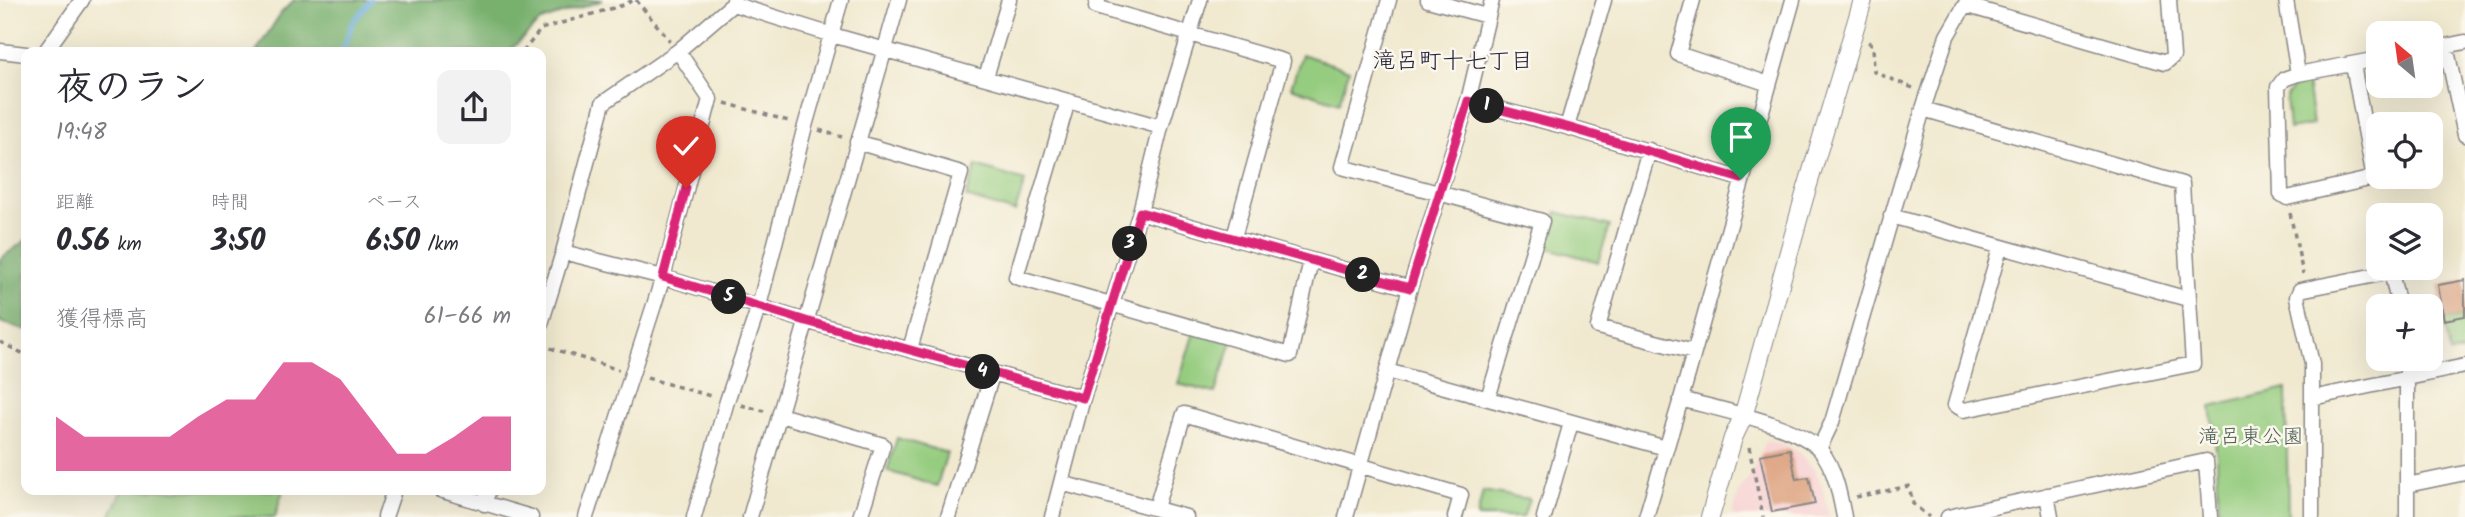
<!DOCTYPE html>
<html lang="ja">
<meta charset="utf-8">
<style>
body{margin:0;font-family:Kalam,"Klee One",sans-serif;background:#f2f2f3;color:#2b2b33;height:100vh;display:flex;flex-direction:column;font-size:26px;white-space:nowrap}
*{box-sizing:border-box;margin:0}
p{font-size:23px;color:#7c7c81}
.icon{flex:none;width:38px;height:38px;fill:none;stroke:currentColor;stroke-width:2;stroke-linecap:round;stroke-linejoin:round}
.map{position:relative;flex:1;overflow:hidden}
.drawer{position:absolute;left:21px;top:47px;width:525px;height:448px;display:flex;flex-direction:column;background:#fff;border-radius:14px;box-shadow:0 7px 28px #0002}
.drawer>*{flex:none}
.needle{width:46px;rotate:331deg}
.fabs{position:absolute;left:2366px;top:21px;display:grid;gap:14px}
.fabs a{display:grid;place-items:center;width:77px;height:77px;border-radius:14px;background:#fff;box-shadow:0 7px 28px #0002;font-size:35px}
.pin{position:absolute;display:grid;place-items:center;width:60px;height:60px;color:#fff;margin:-72px -30px;border-radius:50% 50% 50% 0;rotate:-45deg;box-shadow:0 0 7px #0007}
.pin .icon{rotate:45deg}
.km{position:absolute;width:35px;height:35px;margin:-18px;border-radius:50%;background:#222;color:#fff;font-size:19px;line-height:35px;text-align:center}
.round{display:grid;place-items:center;flex:none;width:74px;height:74px;border-radius:14px;background:#f2f2f3}
.head{display:flex;align-items:center;justify-content:space-between;height:119px;padding:0 35px}
h1{font-size:38px;font-weight:700;line-height:52px}
.stats{display:grid;grid-template-columns:repeat(3,1fr);gap:10px;height:119px;padding:7px 35px}
.stats div{display:grid;align-content:center}
.stats b{font-size:30px;font-weight:700}
.stats small{font-size:19px;font-weight:400}
.stats p{font-size:19px}
.chart{height:196px;padding:14px 35px}
.chart p{display:flex;justify-content:space-between}
.chart svg{width:100%;height:126px;margin-top:7px;fill:#db2777;opacity:.7}
.map>svg:first-child{display:block}
</style>
<div class="map">
<svg width="2465" height="517" viewBox="0 0 2465 517">
<rect width="100%" height="100%" fill="#fbf7ec"/>
<filter id="ink" filterUnits="userSpaceOnUse"><feTurbulence type="fractalNoise" baseFrequency=".0143" numOctaves="2"/><feDisplacementMap in="SourceGraphic" scale="14" xChannelSelector="R" yChannelSelector="G"/><feConvolveMatrix kernelMatrix="1 2 1 2 8 2 1 2 1" color-interpolation-filters="sRGB"/></filter>
<filter id="wash" filterUnits="userSpaceOnUse"><feTurbulence type="fractalNoise" baseFrequency=".00686" numOctaves="4" result="noise"/><feDisplacementMap in="SourceGraphic" scale="28" xChannelSelector="R" yChannelSelector="G"/><feGaussianBlur stdDeviation="1.57" result="paint"/><feColorMatrix in="noise" values="0 0 0 0 0 0 0 0 0 0 0 0 0 0 0 0 0 1.4 0 .05"/><feComposite in="paint" operator="in"/></filter>
<g filter="url(#wash)">
<rect width="100%" height="100%" fill="#f0e9cf"/>
<path fill="#f7cfd2" d="M1766,440l18,5 14,7 15,16 9,17 7,32h-97l7,-26 10,-13z"/>
<path fill="#95cc7f" stroke="#5c775d" stroke-width="2" d="M1302,54l47,16 -10,33 -48,-16z
M2307,81l6,44 -24,4 -3,-33 9,-11z
M976,166l49,15 -10,31 -49,-15z
M1557,212l53,14 -12,36 -53,-15z
M2465,316v35l-15,3 -6,-34z
M1194,332l38,10 -17,51 -37,-9z
M2286,389l2,128h-69l-2,-59 -6,-51z
M897,438l50,15 -10,33 -50,-15z
M123,490h160l-8,27h-165z
M1483,491l46,8 -6,18h-46z"/>
<path fill="#78b06e" stroke="#4d6954" stroke-width="2" d="M294,0h309l-62,21 -33,31h-252l25,-39z
M26,240v90l-26,-8v-63z"/>
<g fill="none" stroke-linecap="round" stroke-linejoin="round">
<path stroke="#66abdc" stroke-width="5" d="M342,52l11,-30 18,-22"/>
</g>
<g id="blocks">
<path fill="#d99671" d="M2465,280v36l-21,4 -6,-35z
M1790,449l6,30 13,-2 6,27 -43,8 -12,-57z"/>
</g>
</g>
<g filter="url(#ink)">
<use href="#blocks" fill-opacity="0" stroke="#898685" stroke-width="2"/>
<g fill="none" stroke-linecap="round" stroke-linejoin="round">
<g stroke="#898685" stroke-width="17">
<path id="minor" d="M1098,0l-2,7 187,54 -49,176
M1389,0l-47,167 200,54 -54,177
M1428,0l59,16
M1693,0l-15,54 91,30
M2286,0l12,74 80,-15
M733,4l99,31 329,92
M1965,5l200,58 8,-7 -4,-56
M2446,46l19,89
M2431,49l34,-7
M0,51l26,3
M45,52l37,-52
M2298,74l-14,5 -6,8 3,107 6,4 82,-19 4,-6 -20,-108
M986,77l23,-77
M1068,101l-52,176 274,78 21,-95
M1468,101l99,26 174,52
M1923,109l259,75 11,180 -229,46 -9,-5 45,-157
M1567,127l37,-127
M857,142l104,31 -51,176
M1649,150l-51,177 96,25
M1140,212l270,76
M1891,216l297,83
M563,252l100,25 143,44 277,77
M541,324l22,-72 40,-149 75,-52 55,-47 1,-4
M2407,359v158
M1387,371l279,77
M2312,398v-34l-15,-67 3,-7 91,-18 8,34
M1681,399c35,10 119,26 140,52 14,17 19,45 23,66
M780,415l103,30 -23,72
M1819,449l13,-27 91,-313 24,-73 21,-36
M1061,483l125,34
M2407,485l58,-12
M440,490l91,27
M2047,495l4,22
M484,504l5,-14
M1156,508l28,-94 277,81 -6,22
M385,517l9,-27
M586,517l77,-240 47,-178 -32,-48
M694,517l33,-116 32,-95 46,-180 36,-126
M750,517l149,-517
M948,517l44,-142
M1052,517l31,-119 57,-186 21,-85 39,-127
M1346,517l64,-229 58,-187 24,-101
M1544,517l27,-94
M1646,517l35,-118 112,-399
M1948,517l258,-56 4,56
M2312,517v-119l153,-32"/>
</g>
<g stroke="#898685" stroke-width="20">
<path id="tertiary" d="M1710,517l23,-79 10,-21 61,-219 59,-198"/>
</g>
<path stroke="#898685" stroke-width="3.5" stroke-dasharray="5 5" stroke-linecap="butt" d="M636,0l34,41
M1868,42l5,3 1,27 39,16
M523,52l18,-23 86,-25 5,-4
M725,103l67,19
M819,130l23,7
M2290,213l13,61
M0,342l26,13
M541,345l78,25
M647,378l67,19
M741,405l23,6
M1749,447l14,70
M1856,497l53,-11 4,18 16,13"/>
<use href="#minor" stroke="#fff" stroke-width="14"/>
<use href="#tertiary" stroke="#fff" stroke-width="18"/>
</g>
</g>
<g fill="none" stroke-linecap="round" stroke-linejoin="round" filter="url(#ink)">
<g stroke="#fff" stroke-width="14">
<path id="route" d="M686,188l-23,89 143,44 277,77 57,-186 270,76 58,-187 99,26 174,52"/>
</g>
<use href="#route" stroke="#db2777" stroke-width="9"/>
</g>
<g text-anchor="middle" stroke-width="5" stroke-linejoin="round" paint-order="stroke">
<g font-size="21" fill="#4a5e53" stroke="#fbf7ec">
<text x="2251" y="443">滝呂東公園</text>
</g>
<g font-size="23" fill="#22223b" stroke="#fbf7ec">
<text x="1453" y="68">滝呂町十七丁目</text>
</g>
</g>
</svg>
<div class="fabs">
<a><svg class="needle" viewBox="-14 -14 28 28"><path d="M0-13l5 13h-10z" fill="#e53935"/><path d="M0 13l5-13h-10z" fill="#7c7c81"/></svg></a>
<a><svg class="icon" aria-label="locate" viewBox="0 0 24 24"><circle cx="12" cy="12" r="6"/><path d="M12 2v4M12 18v4M2 12h4M18 12h4"/></svg></a>
<a><svg class="icon" aria-label="layers" viewBox="0 0 24 24"><path d="M12 4l9 5-9 5-9-5zM3 14l9 5 9-5"/></svg></a>
<a>+</a>
</div>
<div class="pin" style="left:1741px;top:179px;background:#1e9e55"><svg class="icon" aria-label="arrive" viewBox="0 0 24 24"><path d="M6 21V4h12l-3 4 3 4H6"/></svg></div>
<div class="pin" style="left:686px;top:188px;background:#d93025"><svg class="icon" aria-label="check" viewBox="0 0 24 24"><path d="M5 12l5 5 9-10"/></svg></div>
<b class="km" style="left:1487px;top:106px">1</b>
<b class="km" style="left:1363px;top:275px">2</b>
<b class="km" style="left:1130px;top:244px">3</b>
<b class="km" style="left:983px;top:372px">4</b>
<b class="km" style="left:729px;top:297px">5</b>
<section class="drawer">
<div class="head"><div><h1>夜のラン</h1><p>19:48</p></div><a class="round"><svg class="icon" aria-label="share" viewBox="0 0 24 24"><path d="M12 15V3M7 8l5-5 5 5M5 13v7h14v-7"/></svg></a></div>
<div class="stats">
<div><p>距離</p><b>0.56<small> km</small></b></div>
<div><p>時間</p><b>3:50</b></div>
<div><p>ペース</p><b>6:50<small> /km</small></b></div>
</div>
<div class="chart"><p><span>獲得標高</span>61–66 m</p>
<svg viewBox="0 0 160 44" preserveAspectRatio="none"><path d="M0 44V25L10 32L20 32L30 32L40 32L50 25L60 19L70 19L80 6L90 6L100 12L110 25L120 38L130 38L140 32L150 25L160 25V44z"/></svg>
</div>
</section>
</div>
